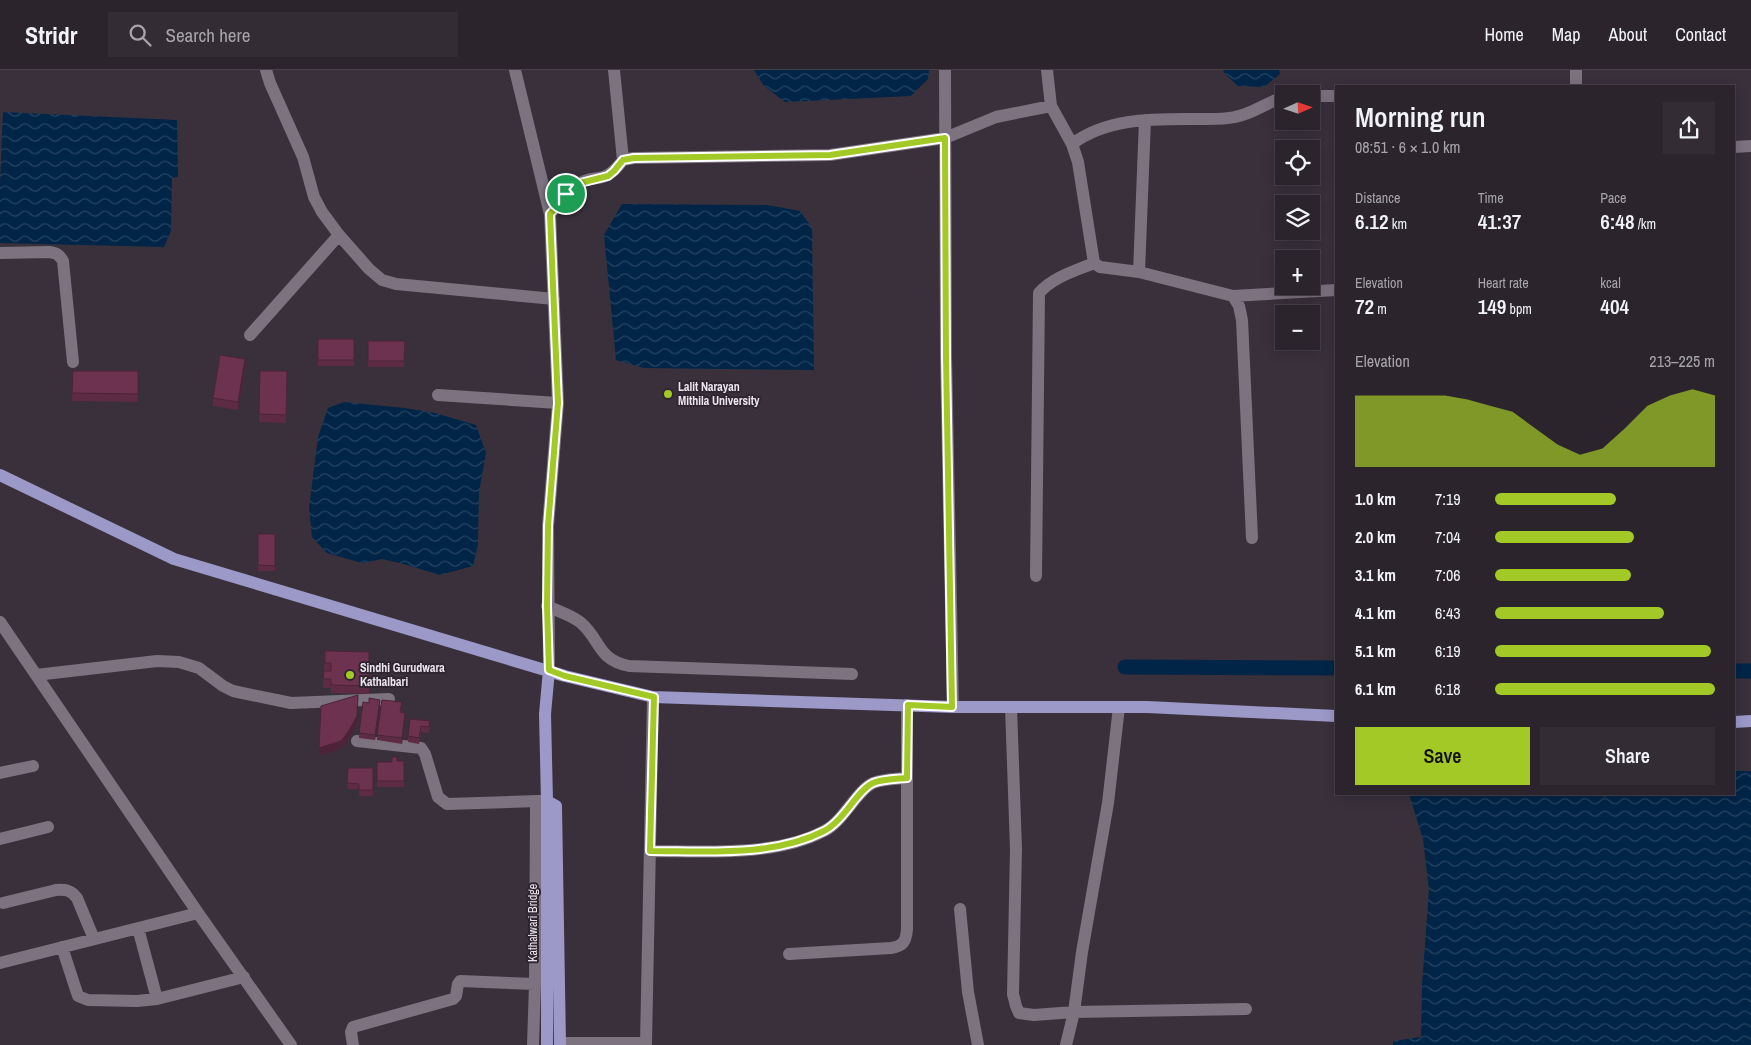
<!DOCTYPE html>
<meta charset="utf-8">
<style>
body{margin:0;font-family:"Archivo Narrow",sans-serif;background:#332c35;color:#f1f3f6;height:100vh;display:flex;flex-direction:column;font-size:19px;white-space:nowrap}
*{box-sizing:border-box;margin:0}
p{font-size:16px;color:#a6a4aa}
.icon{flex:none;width:28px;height:28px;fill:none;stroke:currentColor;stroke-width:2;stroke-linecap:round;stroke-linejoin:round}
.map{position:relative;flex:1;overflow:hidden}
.sheet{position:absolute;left:1335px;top:15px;width:400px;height:710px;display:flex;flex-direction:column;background:#2b242d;border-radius:0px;box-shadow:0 2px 12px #0003,0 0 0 1px #474149}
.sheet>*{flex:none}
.needle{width:32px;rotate:87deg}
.controls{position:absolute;left:1275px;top:15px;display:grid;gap:10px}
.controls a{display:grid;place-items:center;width:45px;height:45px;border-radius:0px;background:#2b242d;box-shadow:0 2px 12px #0003,0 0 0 1px #474149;font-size:25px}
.pin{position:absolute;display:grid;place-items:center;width:42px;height:42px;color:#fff;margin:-21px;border:2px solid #fff;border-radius:50%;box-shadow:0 1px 5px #0007}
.round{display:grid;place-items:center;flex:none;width:52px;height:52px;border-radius:0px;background:#332c35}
.summary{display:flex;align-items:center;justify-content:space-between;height:85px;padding:0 20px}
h1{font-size:28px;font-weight:600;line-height:38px}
.figures{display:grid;grid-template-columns:repeat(3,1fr);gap:8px;height:85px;padding:5px 20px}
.figures div{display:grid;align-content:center}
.figures b{font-size:21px;font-weight:600}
.figures small{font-size:14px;font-weight:400}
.figures p{font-size:14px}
.chart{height:140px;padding:10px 20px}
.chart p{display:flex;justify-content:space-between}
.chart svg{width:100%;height:90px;margin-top:5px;fill:#a3c926;opacity:.7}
.button{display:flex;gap:10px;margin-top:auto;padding:10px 20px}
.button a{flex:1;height:58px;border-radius:0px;background:#a3c926;color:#111;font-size:20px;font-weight:600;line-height:58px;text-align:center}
.button a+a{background:#332c35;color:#f1f3f6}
ul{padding:0 20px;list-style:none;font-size:16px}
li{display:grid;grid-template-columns:80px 60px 1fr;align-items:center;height:38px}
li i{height:12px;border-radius:6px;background:#a3c926}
header{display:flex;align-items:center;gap:30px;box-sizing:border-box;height:70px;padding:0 25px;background:#2b242d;border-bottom:1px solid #474149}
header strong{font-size:24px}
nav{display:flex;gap:28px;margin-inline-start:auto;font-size:18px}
.search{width:350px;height:45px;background:#332c35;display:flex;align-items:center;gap:12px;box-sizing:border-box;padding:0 18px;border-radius:0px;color:#a6a4aa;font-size:19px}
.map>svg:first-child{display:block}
</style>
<header>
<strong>Stridr</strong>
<div class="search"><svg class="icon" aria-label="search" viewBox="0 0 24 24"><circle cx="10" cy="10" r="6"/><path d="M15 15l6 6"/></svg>Search here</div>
<nav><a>Home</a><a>Map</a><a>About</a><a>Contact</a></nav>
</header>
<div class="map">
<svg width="1751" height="975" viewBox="0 0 1751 975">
<defs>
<pattern id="water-waves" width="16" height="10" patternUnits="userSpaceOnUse" patternTransform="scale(1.25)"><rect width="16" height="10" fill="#012547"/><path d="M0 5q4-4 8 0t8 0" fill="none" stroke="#264462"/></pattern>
</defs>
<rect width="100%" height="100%" fill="#39303c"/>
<path fill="url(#water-waves)" d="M754,0h175l-1,9 -17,17 -126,6 -21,-16z
M1224,0h55l1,4 -16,13 -26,-1 -15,-14z
M3,42l174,8 1,57 -6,1 -1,53 -7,16 -164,-4v-59z
M622,134l145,1 33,6 12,17 2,142 -170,-2 -28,-8 -12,-125z
M344,332l61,6 30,5 41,12 10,28 -7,39 -1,52 -5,22 -33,9 -36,-11 -22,-5 -20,4 -35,-10 -15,-16 -3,-29 9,-71 10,-29z
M1734,701h17v274h-358v-4l28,-4 1,-52 7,-95 -6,-51 -14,-45h186l10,3 7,-3h122z"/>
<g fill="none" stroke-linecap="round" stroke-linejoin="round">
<path stroke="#012547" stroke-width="15" d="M1125,597l211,1
M1734,601h17"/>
<path stroke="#7c7280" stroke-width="12" d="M266,0l4,13 33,74 11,40 8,15 17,23 30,34 13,11 14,4 158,15
M515,0l35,144 8,189 -10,123 1,144
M614,0l9,90
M945,0l1,286 7,351
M1047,0l4,36 21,38 6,18 16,101 6,4 39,5 94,24 6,10 3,14 10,218
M1576,0v16
M1311,26h25
M1072,74c35,-26 79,-25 121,-25 13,0 28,1 42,-2 18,-3 32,-15 49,-20
M1734,77l17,-1
M550,144c8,-10 15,-22 26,-29 20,-13 27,2 47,-25l11,-2 196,-3 115,-17 51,-21 55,-11
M0,183l49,-1c7,1 10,2 14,9l10,101
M1139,202l6,-152
M1233,226l103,-6
M250,265l89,-100
M438,325l120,8
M1036,506l3,-283c14,-16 36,-22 55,-30
M547,536c11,5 24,9 33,16 21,17 16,37 49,44l223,8
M0,552l198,291 93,132
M36,605l121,-14 22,1 20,6 24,18 10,5 58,12 98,-4
M1011,637l5,142 -3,145 3,12 3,7 15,2 40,-3 172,-3
M357,671l64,7 4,6 13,43 9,7 90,-3
M0,703l33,-7
M0,769l48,-12
M650,781c55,0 125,6 174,-20 20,-10 33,-41 49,-48 10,-4 24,-4 34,-5
M3,833l53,-13c9,-1 15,0 21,8l17,41
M960,839l8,83 10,53
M138,858l19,71
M62,877l16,49 10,4 49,1 20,-2 87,-22
M789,884l102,-6c12,-2 15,-6 16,-19v-224
M0,893l198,-50
M560,973h86l7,-346
M353,975l-2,-13 2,-5 100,-28 3,-3 2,-12 2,-3 75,3
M533,975l2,-61 1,-177 1,-6h10
M1066,975l8,-33 8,-60 26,-149 11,-96"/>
<path stroke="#9c99c9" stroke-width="12" d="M0,405l174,84 391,117 88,21 300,10h194l189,9
M549,600l-4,44 2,87 9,5 4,239
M1734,652l17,-1
M547,731v244"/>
</g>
<path fill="#5e2b45" d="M318,269h36v27h-36z
M368,271h37l-1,26h-36z
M245,297l-7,43 -25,-4v-8z
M73,301h65v31l-66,-1z
M260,301h27l-1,52 -27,-1z
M258,464h17v37h-17z
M325,581l44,1v42l-38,-1v-5h-8z
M369,633l11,2 -5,35 -16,-2v-5z
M402,638l-1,4 4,6 -3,26 -25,-4v-5z
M410,649l20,8 -1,6 -8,-1 -2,12 -11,-2v-6z
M397,691h7v26h-27v-25h15z
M348,698h25v28h-14v-7h-12z"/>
<path fill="#4c2338" d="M245,289v8l-7,43v-8z
M358,625l-1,29 -9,17 -7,8 -22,7v-8z
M380,630v5l-5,35v-5z
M405,643v5l-3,26v-6z"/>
<path fill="#6d3250" stroke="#4c2338" d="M318,269h36v21h-36z
M368,271h37l-1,20h-36z
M220,285l25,4 -7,43 -25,-4z
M73,301h65v23l-66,-1z
M260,301h27l-1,44 -27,-1z
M258,464h17v32l-17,-1z
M325,581l44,1v34l-38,-1v-6h-8l1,-8h7v-8h-6z
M358,625l-1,21 -9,16 -7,9 -22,7 2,-42z
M369,628l11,2 -5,35 -16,-2 4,-31 6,1z
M382,630l20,2 -2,10 5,1 -3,25 -25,-3z
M410,649l20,2 -1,6 -8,-1 -2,12 -11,-2z
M392,687h5v4h7v20h-27v-19h15z
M348,698h25v22h-14v-6l-12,-1z"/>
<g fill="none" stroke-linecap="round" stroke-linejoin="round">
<g stroke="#fff" stroke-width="10">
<path id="route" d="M945,68l1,218 6,351 -44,-2 -1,73c-10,1 -24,1 -34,5 -16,7 -29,38 -49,48 -51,26 -118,20 -174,20l4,-154 -89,-21 -16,-6 -2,-64 1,-80 10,-123 -8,-189 26,-30 32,-8 6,-5 9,-11 11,-2 196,-3z"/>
</g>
<use href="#route" stroke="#a3c926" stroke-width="6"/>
</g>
<g fill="#a3c926" stroke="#2f2632" stroke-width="2">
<circle cx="668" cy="324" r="5"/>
<circle cx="350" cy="605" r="5"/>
</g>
<g text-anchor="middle" stroke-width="4" stroke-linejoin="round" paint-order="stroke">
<g font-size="12" font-weight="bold" fill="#ebe5ed" stroke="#2f2632" text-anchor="start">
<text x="678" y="321">Lalit Narayan<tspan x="678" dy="14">Mithila University</tspan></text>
<text x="360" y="602">Sindhi Gurudwara<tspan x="360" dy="14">Kathalbari</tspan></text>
</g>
<g font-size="12" fill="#ebe5ed" stroke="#2f2632">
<text transform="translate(533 853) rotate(-90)" y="4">Kathalwari Bridge</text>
</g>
</g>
</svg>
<div class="controls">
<a><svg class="needle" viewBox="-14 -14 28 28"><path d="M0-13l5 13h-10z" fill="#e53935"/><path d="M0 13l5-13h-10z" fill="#a6a4aa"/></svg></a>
<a><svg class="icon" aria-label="locate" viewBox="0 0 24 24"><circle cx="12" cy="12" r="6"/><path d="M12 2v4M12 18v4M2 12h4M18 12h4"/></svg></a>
<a><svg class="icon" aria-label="layers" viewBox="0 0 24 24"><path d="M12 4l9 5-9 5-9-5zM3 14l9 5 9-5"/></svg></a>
<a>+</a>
<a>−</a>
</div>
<div class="pin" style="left:566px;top:124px;background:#1e9e55"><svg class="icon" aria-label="arrive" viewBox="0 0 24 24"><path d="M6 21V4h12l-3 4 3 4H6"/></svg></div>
<section class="sheet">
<div class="summary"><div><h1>Morning run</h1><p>08:51 · 6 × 1.0 km</p></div><a class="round"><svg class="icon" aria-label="share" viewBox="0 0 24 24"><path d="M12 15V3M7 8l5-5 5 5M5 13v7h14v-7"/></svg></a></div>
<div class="figures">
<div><p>Distance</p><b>6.12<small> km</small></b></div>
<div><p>Time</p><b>41:37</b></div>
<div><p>Pace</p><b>6:48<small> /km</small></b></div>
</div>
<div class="figures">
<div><p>Elevation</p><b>72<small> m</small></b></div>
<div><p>Heart rate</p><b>149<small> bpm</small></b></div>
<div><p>kcal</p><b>404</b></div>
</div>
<div class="chart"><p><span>Elevation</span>213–225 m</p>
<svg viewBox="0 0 160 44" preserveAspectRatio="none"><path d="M0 44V9L10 9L20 9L30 9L40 9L50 11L60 14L70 17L80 25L90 33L100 38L110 35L120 25L130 14L140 9L150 6L160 9V44z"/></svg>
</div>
<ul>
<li><b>1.0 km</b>7:19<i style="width:55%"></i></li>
<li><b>2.0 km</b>7:04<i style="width:63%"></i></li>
<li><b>3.1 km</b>7:06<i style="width:62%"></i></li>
<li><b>4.1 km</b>6:43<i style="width:77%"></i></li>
<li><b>5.1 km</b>6:19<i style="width:98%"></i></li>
<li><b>6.1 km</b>6:18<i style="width:100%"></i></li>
</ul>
<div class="button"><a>Save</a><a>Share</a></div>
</section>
</div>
